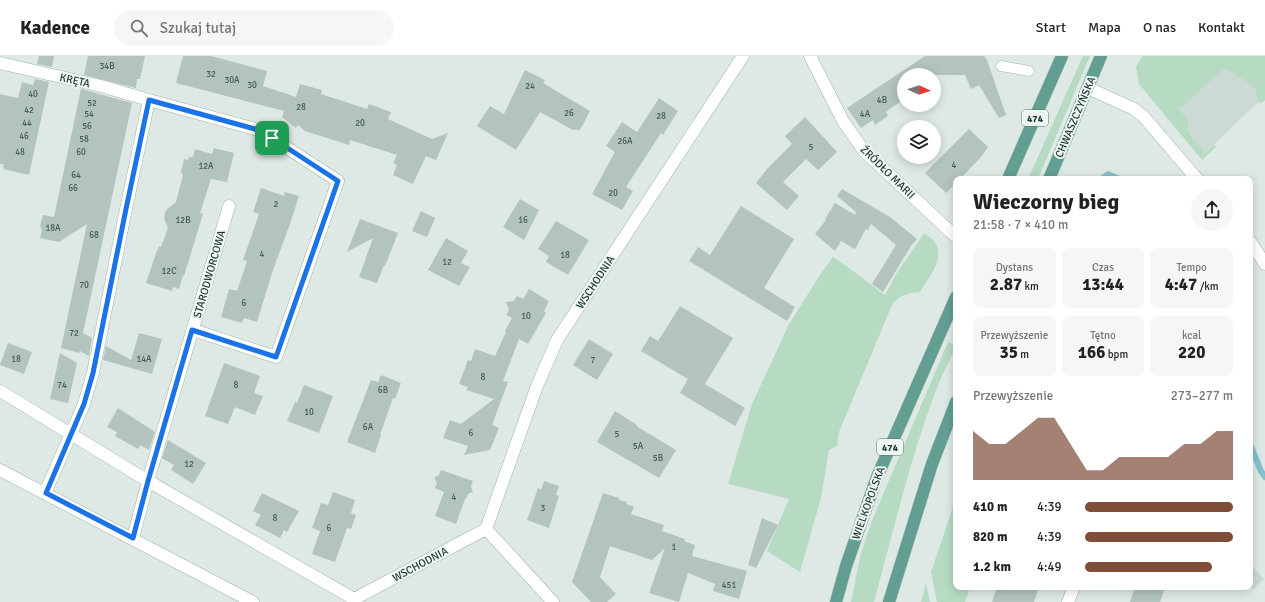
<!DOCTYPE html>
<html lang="pl">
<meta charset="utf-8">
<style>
body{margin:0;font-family:Signika,sans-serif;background:#f6f6f6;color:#222;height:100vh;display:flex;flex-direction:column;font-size:15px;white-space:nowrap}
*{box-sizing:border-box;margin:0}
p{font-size:13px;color:#767676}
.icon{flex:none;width:22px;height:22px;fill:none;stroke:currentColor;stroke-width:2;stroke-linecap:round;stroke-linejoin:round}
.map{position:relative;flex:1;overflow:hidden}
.sheet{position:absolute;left:953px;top:120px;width:300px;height:414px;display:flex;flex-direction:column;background:#fff;border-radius:8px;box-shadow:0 2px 10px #0003}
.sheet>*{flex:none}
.needle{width:26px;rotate:93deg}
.tools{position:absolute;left:897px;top:12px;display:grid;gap:8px}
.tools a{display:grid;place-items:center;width:44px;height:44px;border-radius:50%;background:#fff;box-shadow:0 2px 10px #0003;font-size:20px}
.pin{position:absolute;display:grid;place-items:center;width:34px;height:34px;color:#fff;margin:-17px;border-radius:8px;box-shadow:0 2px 6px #0006}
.round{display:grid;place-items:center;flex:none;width:42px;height:42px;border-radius:21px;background:#f6f6f6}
.summary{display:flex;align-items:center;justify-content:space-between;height:68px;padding:0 20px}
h1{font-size:22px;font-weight:700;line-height:30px}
.metrics{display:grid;grid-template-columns:repeat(3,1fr);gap:6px;height:68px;padding:4px 20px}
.metrics div{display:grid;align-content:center;border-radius:8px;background:#f6f6f6;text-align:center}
.metrics b{font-size:17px;font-weight:700}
.metrics small{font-size:11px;font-weight:400}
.metrics p{font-size:11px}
.chart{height:112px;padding:8px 20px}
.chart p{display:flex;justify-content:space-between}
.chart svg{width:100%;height:72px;margin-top:4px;fill:#7f4d38;opacity:.7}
ul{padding:0 20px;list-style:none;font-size:13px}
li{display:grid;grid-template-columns:64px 48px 1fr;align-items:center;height:30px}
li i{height:10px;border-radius:5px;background:#7f4d38}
header{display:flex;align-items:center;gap:24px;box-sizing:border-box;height:56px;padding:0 20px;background:#fff;border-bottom:1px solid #e0e0e0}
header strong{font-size:19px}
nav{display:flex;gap:22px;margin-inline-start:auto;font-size:14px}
.search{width:280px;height:36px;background:#f6f6f6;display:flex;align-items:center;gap:10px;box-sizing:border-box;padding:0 14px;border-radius:22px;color:#767676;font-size:15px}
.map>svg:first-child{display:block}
</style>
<header>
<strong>Kadence</strong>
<div class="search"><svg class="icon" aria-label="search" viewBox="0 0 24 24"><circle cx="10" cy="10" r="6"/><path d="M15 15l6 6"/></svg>Szukaj tutaj</div>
<nav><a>Start</a><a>Mapa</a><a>O nas</a><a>Kontakt</a></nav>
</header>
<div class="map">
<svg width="1265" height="546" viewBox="0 0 1265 546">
<rect width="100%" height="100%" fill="#dee9e5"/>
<path fill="#ccd9d4" d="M1225,12l26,17 4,5 3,12 -53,51 -17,-22 1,-4 -11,-18z
M1250,508l14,15 -11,10 -3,-2z"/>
<path fill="#b6dbc2" d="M1083,0h7l-52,123h-10z
M1142,0h123v44l-4,3 -3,-1 -3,-12 -4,-5 -26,-17 -46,41 10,13 -1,9 17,22 9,-8 2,2 -14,13 -63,-76 -3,-17z
M924,177c3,3 8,5 10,8 13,16 -6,37 -14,51 -12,1 -21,3 -28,13l-53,127 -2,14 -8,4 -8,48 -21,74 -33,-21 22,-52 -61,-15 24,-80 37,-80 33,-52 11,-15 12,8 40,30 10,-19z
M948,286l8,3v2c-6,12 -12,24 -17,36 -28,71 -45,146 -65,219h-23l9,-45 11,-34z
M956,442v89h14l-5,15h-28l-6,-30z
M926,527l4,19h-9z"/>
<path fill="#85c0cf" d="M1108,115l12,5 1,3h-26z"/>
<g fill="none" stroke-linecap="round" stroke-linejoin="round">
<path stroke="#85c0cf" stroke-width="6" d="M1250,388l11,27 4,6"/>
</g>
<path fill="#b3c4be" d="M39,0h15l-2,11 -15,-3z
M88,0h57l-5,23h-3l-1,9 -52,-13z
M183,0h28l56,15 -4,15 33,11 4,-13 22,6 -1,4 46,15 2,-5 22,8 -3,7 44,20 16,-6 -12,27 -10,-4 -13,28 -20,-9 4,-10 -4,-2 4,-8 -47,-15 -1,5 -44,-14 -7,-6 -2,3 -14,-11 2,-6 -108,-28z
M925,0h59l3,4 19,55 -7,3 -20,-33 -8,4 -6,-14h-61v24l-18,13 2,4 -6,4 -7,5 -2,-5 -12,8 -14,-20z
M525,14l20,10 -2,3 47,28 -10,19h-7l-33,-18 -24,38 -39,-24 13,-20 14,8z
M35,23l14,3 -20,93 -26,-6 1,-5h-4v-70l18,4 4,-16 11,3z
M81,33l51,14 -49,230 9,5 -3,18 -9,-5 -1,2 -18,-5 26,-124 -28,18 -19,-4 2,-8 -2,-4 3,-11 11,2z
M659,42l19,13 -15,24 -2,-2 -35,54 7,4 -11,19 -30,-16 23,-42 -9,-6 16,-24 15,10z
M805,61l32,35 -19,18 -12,-11 -23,23 16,14 -12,14 -31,-27 11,-14 25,-25 -7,-8z
M969,73l19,18 -6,9 -22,23h-4v4l-10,10 -21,-20z
M214,92l20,5 -7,29 -16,-3 -11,34 3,1 -19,62 -1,-1 -4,14 -6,-2 -1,4 -26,-8 9,-27 4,-10 2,1 7,-19 -4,-10 1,-5 2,-4 9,-7 7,-27 -2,-3 3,-13 4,1 1,-3h4l2,-8 17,5z
M261,132l23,8 1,-4 14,4 -9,28 -17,46 -16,52 -13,-4 -2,5 -21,-6 8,-28 8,2 10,-30 -4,-1 16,-46 -6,-2z
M842,133l48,28 27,22 -6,7 -28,46 -11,-8 24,-39 -25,-21 -3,6 -2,-1 -11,20 -14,-8 -6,10 -20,-17 11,-14 -1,-1 10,-16 20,12 1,-3 -19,-16z
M520,143l19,11 -15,30 -21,-13z
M741,150l53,33 -30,49 31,19 -8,14 -98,-60 9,-14 12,8z
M421,155l14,7 -8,19 -15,-6z
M360,163l38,14 -13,33 -1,-1 -7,18 -18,-6 14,-39 -26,14z
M556,165l33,19 -21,35 -22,-13 3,-6 -11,-7z
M446,182l22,13 -7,12 9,4 -11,19 -31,-16z
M529,233l20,12 -5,10 2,2 -18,31 -9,-5 -16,42 5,1 -16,43 7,3 -9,22 -26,5 4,-9 -25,-8 7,-18 11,4 33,-25 -28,-9 2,-3 -9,-3 9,-24 3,1 4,-12 20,7 11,-24 -1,-1 7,-13 -6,-3 3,-5 -3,-8 8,-1 3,-5 6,3z
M680,250l53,32 -28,46 40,24 -10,18 -55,-33 8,-14 -47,-28 9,-15 8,5z
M139,277l23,6 -10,35 -49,-14 3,-14 25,14z
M589,283l24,15 -16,26 -24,-15z
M8,287l24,9 -8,22 -24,-9z
M60,297l17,10 -9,40 -18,-4z
M224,307l36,13 -6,17 9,3 -8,19 -20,-8 -7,17 -23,-8z
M381,319l20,8 -6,16 -2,-1 -13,37h1l-6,18 -28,-11 24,-62 7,2z
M304,329l29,11 -14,37 -32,-12 8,-19 2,1z
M118,352l37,24 -6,18 -9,-5 -2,4 -23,-13 2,-4 -10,-5z
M615,355l22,14 -1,1 40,24 -17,28 -62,-36z
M168,384l38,23 -13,21 -22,-14 3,-5 -12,-7z
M441,414l32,11 -2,5 2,6 -5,2 -2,5h-1l-9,25 -21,-8 9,-24 -9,-4 2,-5 -3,-5 5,-3z
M544,425l15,5 -3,9 3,1 -10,32 -22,-8 11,-32 3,2z
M333,436l22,8 -4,13 5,2 -5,14 -4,-1 -12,34 -23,-8 8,-23 -8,-3 9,-25 7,2z
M262,437l37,18 -12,21 -3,-2 -4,8 -25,-13 6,-10 -8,-4z
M603,437l16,5v2l8,2 -1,2 8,3 -3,7 33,11 -2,6 23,8 -1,2 11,4 -3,11 55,15 -8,28 -26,-8 2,-7 -27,-11 -9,29 -30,-9 16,-45 -13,12 -42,-14 -10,31 16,17 -9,8h-16l-19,-20z
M762,462l16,7 -22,43 -8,-3z
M997,531h42l-5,15h-42z
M1135,531h30l-5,15h-30z"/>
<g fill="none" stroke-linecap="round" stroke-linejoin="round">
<g stroke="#a1b0ac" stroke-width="11">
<path id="lane" d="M1001,10l28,5"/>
</g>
<g stroke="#a1b0ac" stroke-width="13">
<path id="street" d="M810,0l33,65 21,30 92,86
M0,7l101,23 48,14 -23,109 -33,164 -9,31 -39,89
M1088,32l46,21 10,8 53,62
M149,44l106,29 17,9 66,43 -62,176 -83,-27
M1250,185l15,23
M0,335l148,90 206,118
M0,414l253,132
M486,473l67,73
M133,482l15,-57 81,-275
M354,543l132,-70 51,-143 20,-46 186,-284
M1068,546l6,-15"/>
</g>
<g stroke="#bcc3c2" stroke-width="13">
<path id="primary" d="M1008,123l54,-123
M1049,123l52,-123
M836,546l10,-36 31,-89 79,-180
M889,546l43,-138 24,-62"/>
</g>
<use href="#lane" stroke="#fff" stroke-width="10"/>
<use href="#street" stroke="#fff" stroke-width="12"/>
<use href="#primary" stroke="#629f92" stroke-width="12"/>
</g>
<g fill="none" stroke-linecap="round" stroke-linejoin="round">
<g stroke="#fff" stroke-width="8">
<path id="route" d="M149,44l106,29 17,9 66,43 -62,176 -84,-27 -44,151 -15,57 -87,-45 38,-89 9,-31 33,-164z"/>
</g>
<use href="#route" stroke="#1a73e8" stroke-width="5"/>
</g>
<g text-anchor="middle" stroke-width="4" stroke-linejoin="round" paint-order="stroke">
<g font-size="9" fill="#445b56">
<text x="107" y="13">34B</text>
<text x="211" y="21">32</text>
<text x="232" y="27">30A</text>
<text x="252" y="32">30</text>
<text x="530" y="33">24</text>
<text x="33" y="41">40</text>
<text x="882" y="47">4B</text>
<text x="92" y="50">52</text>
<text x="301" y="54">28</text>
<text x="29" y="57">42</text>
<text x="569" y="60">26</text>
<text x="89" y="61">54</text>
<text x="865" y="61">4A</text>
<text x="661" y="63">28</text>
<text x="27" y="70">44</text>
<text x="360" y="70">20</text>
<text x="87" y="73">56</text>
<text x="24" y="83">46</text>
<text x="84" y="86">58</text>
<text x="625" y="88">26A</text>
<text x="811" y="94">5</text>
<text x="20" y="99">48</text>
<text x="81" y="99">60</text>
<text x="954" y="112">4</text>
<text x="206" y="113">12A</text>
<text x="76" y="122">64</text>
<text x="73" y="135">66</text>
<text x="613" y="140">20</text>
<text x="276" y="151">2</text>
<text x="183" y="167">12B</text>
<text x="523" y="167">16</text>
<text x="53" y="175">18A</text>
<text x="94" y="182">68</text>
<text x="262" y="201">4</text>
<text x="565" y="202">18</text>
<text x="447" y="209">12</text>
<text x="169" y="218">12C</text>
<text x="84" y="232">70</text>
<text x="244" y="250">6</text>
<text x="526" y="263">10</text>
<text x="74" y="280">72</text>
<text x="16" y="306">18</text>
<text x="144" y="306">14A</text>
<text x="593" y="307">7</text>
<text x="483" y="324">8</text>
<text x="62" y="332">74</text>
<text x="236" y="332">8</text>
<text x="383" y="337">6B</text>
<text x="309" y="359">10</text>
<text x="368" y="374">6A</text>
<text x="471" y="380">6</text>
<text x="617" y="381">5</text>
<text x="638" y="393">5A</text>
<text x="658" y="405">5B</text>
<text x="189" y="411">12</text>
<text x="454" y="444">4</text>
<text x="543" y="455">3</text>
<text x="275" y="465">8</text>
<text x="329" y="475">6</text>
<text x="674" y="494">1</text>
<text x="729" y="532">451</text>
</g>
<g fill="#eef6f2" stroke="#5d716c" stroke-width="1">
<rect x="1022" y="54" width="26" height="16" rx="3"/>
<rect x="877" y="383" width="26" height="16" rx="3"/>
</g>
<g font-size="10" font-weight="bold" fill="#1f3833">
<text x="1035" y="66">474</text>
<text x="890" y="395">474</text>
</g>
<g font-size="11" fill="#1f3833" stroke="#eef6f2">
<text transform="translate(75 24) rotate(13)" y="4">KRĘTA</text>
<text transform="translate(1075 61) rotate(-67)" y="4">CHWASZCZYŃSKA</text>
<text transform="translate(888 116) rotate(44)" y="4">ŹRÓDŁO MARII</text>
<text transform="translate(209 218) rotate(-74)" y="4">STARODWORCOWA</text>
<text transform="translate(595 226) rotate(-57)" y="4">WSCHODNIA</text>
<text transform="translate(868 447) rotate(-70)" y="4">WIELKOPOLSKA</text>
<text transform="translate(420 508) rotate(-28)" y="4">WSCHODNIA</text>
</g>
</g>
</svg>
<div class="tools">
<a><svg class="needle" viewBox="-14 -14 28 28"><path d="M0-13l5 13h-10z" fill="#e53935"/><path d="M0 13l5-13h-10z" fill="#767676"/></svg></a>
<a><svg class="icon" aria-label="layers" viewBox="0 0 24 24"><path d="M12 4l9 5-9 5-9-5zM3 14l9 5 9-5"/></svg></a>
</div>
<div class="pin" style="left:272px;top:82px;background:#1e9e55"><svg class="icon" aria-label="arrive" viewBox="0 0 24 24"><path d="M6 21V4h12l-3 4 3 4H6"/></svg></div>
<section class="sheet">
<div class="summary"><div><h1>Wieczorny bieg</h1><p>21:58 · 7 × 410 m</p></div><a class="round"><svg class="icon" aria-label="share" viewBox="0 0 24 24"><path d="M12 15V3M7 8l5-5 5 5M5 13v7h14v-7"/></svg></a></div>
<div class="metrics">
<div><p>Dystans</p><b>2.87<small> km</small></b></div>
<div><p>Czas</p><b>13:44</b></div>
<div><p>Tempo</p><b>4:47<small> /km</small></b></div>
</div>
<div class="metrics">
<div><p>Przewyższenie</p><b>35<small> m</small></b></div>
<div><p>Tętno</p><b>166<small> bpm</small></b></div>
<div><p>kcal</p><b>220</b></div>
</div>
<div class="chart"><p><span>Przewyższenie</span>273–277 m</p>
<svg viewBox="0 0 160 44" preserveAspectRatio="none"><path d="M0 44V14L10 22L20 22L30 14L40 6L50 6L60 22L70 38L80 38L90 30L100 30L110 30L120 30L130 22L140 22L150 14L160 14V44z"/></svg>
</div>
<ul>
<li><b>410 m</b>4:39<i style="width:100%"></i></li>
<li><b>820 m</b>4:39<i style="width:100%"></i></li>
<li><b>1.2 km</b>4:49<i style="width:86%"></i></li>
</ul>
</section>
</div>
